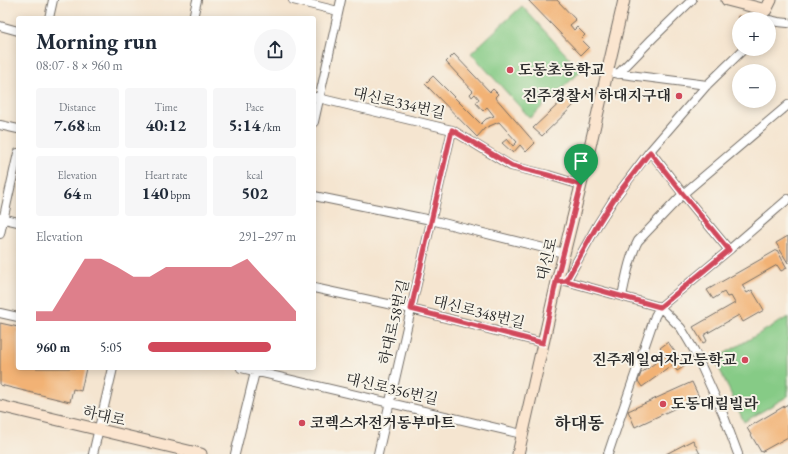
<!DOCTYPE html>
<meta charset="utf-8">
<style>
body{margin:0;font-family:"EB Garamond","Noto Serif KR",serif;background:#f6f6f7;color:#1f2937;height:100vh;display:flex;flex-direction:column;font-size:15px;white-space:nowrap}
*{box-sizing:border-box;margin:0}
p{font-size:13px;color:#747a83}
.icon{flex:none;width:22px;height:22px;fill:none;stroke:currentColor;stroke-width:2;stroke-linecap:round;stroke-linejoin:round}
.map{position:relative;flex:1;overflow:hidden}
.side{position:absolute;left:16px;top:16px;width:300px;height:354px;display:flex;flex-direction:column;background:#fff;border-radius:4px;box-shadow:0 2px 10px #0003}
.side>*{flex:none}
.controls{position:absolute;left:732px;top:12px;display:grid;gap:8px}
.controls a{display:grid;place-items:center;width:44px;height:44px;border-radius:50%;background:#fff;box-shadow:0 2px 10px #0003;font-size:20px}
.pin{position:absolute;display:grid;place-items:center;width:34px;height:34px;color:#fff;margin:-41px -17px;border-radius:50% 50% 50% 0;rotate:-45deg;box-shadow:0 0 4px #0007}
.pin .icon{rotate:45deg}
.round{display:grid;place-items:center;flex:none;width:42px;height:42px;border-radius:21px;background:#f6f6f7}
.overview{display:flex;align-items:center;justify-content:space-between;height:68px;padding:0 20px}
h1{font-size:22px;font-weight:700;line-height:30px}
.stats{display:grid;grid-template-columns:repeat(3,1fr);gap:6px;height:68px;padding:4px 20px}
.stats div{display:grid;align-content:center;border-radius:4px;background:#f6f6f7;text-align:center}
.stats b{font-size:17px;font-weight:700}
.stats small{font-size:11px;font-weight:400}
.stats p{font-size:11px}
.chart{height:112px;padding:8px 20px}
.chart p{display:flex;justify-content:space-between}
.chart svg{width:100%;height:72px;margin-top:4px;fill:#d1495b;opacity:.7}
ul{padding:0 20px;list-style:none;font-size:13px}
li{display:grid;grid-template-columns:64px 48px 1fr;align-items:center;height:30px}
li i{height:10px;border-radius:5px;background:#d1495b}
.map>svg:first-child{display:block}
</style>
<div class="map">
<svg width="788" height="454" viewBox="0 0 788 454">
<rect width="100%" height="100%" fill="#f7f3e8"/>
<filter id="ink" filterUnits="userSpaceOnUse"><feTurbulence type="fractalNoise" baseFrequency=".025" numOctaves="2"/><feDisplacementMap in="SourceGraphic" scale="8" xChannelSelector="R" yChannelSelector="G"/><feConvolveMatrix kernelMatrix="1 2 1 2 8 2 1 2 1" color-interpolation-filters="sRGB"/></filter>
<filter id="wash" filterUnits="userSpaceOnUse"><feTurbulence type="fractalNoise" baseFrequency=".012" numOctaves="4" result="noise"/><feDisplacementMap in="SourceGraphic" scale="16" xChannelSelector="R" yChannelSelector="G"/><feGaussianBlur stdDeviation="0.9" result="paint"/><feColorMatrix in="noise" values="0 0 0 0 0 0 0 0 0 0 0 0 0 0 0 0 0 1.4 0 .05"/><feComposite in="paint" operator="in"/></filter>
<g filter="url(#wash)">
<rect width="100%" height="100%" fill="#f5e5d0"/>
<path fill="#86cb86" stroke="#587b58" d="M522,6l59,65 -51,47 -59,-65z
M788,317v79l-44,26 -29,-63z"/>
<g id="blocks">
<path fill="#f2b274" d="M528,0h29l19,20 -6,5 4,5 3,-3 8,8 -4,4 8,8 -8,8z
M738,16l9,2 -8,1v20l-6,-2z
M454,54l36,38 3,-3 5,5 -3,3 40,46 -9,9 -6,-7 -7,8 -11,-10 5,-4 6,7 4,-4 -18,-20 -14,6 -8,9 -52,-53 8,-8 48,48 5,-5 8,-3 -7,-9 -4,4 -7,-8 3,-4 -4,-5 -3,3 -2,-3 3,-3 -27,-29z
M568,95l8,8 -34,33 -9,-8z
M788,236v27l-12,-20z
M777,250l10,18 -6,3 -4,-6 -35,20 5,8 5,-3 12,20 -21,12 -4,-7 -35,20 3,6 -4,2 -10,-16 42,-24 -4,-7 -4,1 -3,-5 -11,7 -6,-9z
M0,323l18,4v41h68l-5,23 -8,-2 -3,13 -70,-17z
M668,342l17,24 -8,5 -4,-6 -31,22 -4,-6 3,-8 24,-17 -5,-8z
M692,382l7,15 -64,30 -7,-16z
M788,404v33l-27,15 -14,-24z
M693,440l7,14h-34z"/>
</g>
</g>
<g filter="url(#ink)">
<use href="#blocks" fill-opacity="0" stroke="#726c65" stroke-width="1"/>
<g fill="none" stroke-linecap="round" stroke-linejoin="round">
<g stroke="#726c65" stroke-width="10">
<path id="street" d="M293,0l45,11
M49,18l4,-18
M193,18l4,-18
M762,19l4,-9
M769,20l9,2 10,1
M0,26l18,5
M614,73l93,12
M618,74l34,-35 40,-39
M314,97l138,33 59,36 37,9 33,10
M314,122l27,-122
M0,125l18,4
M650,151l33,43 46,56
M314,196l117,24 133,33
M0,218l18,4
M0,234l18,-81
M563,281h3l94,26
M566,281l32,-57 16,-25 36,-48 57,-66 37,-36
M314,288l97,21 132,34
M622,296c4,-18 7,-38 16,-55l45,-47 105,-89
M660,307l21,21 13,22 29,64 15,40
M0,313l18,4
M241,368l281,66
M93,454l20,-86
M235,454l21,-86
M378,454l74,-324
M608,454l12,-36 35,-102 5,-9 69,-57 59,-51"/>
</g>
<g stroke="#726c65" stroke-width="13">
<path id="secondary" d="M727,0l39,10 5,-10
M0,406l201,48
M518,454l39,-172 24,-97 43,-185"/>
</g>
<use href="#street" stroke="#fff" stroke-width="8"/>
<use href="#secondary" stroke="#fbe5cf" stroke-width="11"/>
</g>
</g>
<g fill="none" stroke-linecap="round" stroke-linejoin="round" filter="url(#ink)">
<g stroke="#fff" stroke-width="8">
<path id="route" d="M581,185l-33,-10 -36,-9 -60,-36 -41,179 132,34 13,-61 10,-1 94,26 69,-57 -46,-56 -33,-42 -36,47 -16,25 -32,57 -10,1 25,-97"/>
</g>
<use href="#route" stroke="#d1495b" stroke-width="5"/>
</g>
<g fill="#d1495b" stroke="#f7f3e8" stroke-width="1.5">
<circle cx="510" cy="70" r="4"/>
<circle cx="679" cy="96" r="4"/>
<circle cx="745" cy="360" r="4"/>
<circle cx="663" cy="404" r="4"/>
<circle cx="302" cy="423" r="4"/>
</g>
<g text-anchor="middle" stroke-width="4" stroke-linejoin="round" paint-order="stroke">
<g font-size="15" font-weight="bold" fill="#2b2b2b" stroke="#f7f3e8" text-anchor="start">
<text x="518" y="75">도동초등학교</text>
<text x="671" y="101" text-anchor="end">진주경찰서 하대지구대</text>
<text x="737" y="365" text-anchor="end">진주제일여자고등학교</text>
<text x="671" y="409">도동대림빌라</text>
<text x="310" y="428">코렉스자전거동부마트</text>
</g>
<g font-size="15" fill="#2b2b2b" stroke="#f7f3e8">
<text transform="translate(399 103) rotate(13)" y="5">대신로334번길</text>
<text transform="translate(547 259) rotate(-76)" y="5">대신로</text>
<text transform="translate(479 312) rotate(14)" y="5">대신로348번길</text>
<text transform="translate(394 322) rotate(-77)" y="5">하대로58번길</text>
<text transform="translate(392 389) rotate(13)" y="5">대신로356번길</text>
<text transform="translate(104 416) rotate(13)" y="5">하대로</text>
</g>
<g font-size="17" font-weight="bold" fill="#2b2b2b" stroke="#f7f3e8">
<text x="579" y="429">하대동</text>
</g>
</g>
</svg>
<div class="controls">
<a>+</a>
<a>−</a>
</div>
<div class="pin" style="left:581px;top:185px;background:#1e9e55"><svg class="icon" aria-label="arrive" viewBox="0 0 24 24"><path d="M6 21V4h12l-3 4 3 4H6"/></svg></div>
<section class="side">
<div class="overview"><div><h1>Morning run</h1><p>08:07 · 8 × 960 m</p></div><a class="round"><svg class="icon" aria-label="share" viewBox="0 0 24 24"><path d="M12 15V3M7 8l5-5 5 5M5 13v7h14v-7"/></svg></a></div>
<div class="stats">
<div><p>Distance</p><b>7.68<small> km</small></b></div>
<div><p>Time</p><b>40:12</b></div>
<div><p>Pace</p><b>5:14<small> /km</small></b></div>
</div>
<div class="stats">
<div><p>Elevation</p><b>64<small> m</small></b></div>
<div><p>Heart rate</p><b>140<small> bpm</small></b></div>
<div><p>kcal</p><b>502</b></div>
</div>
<div class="chart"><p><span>Elevation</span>291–297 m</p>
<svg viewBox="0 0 160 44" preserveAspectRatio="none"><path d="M0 44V38L10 38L20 22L30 6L40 6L50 11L60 17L70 17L80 11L90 11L100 11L110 11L120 11L130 6L140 17L150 27L160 38V44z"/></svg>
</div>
<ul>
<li><b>960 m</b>5:05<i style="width:83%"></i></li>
</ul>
</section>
</div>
